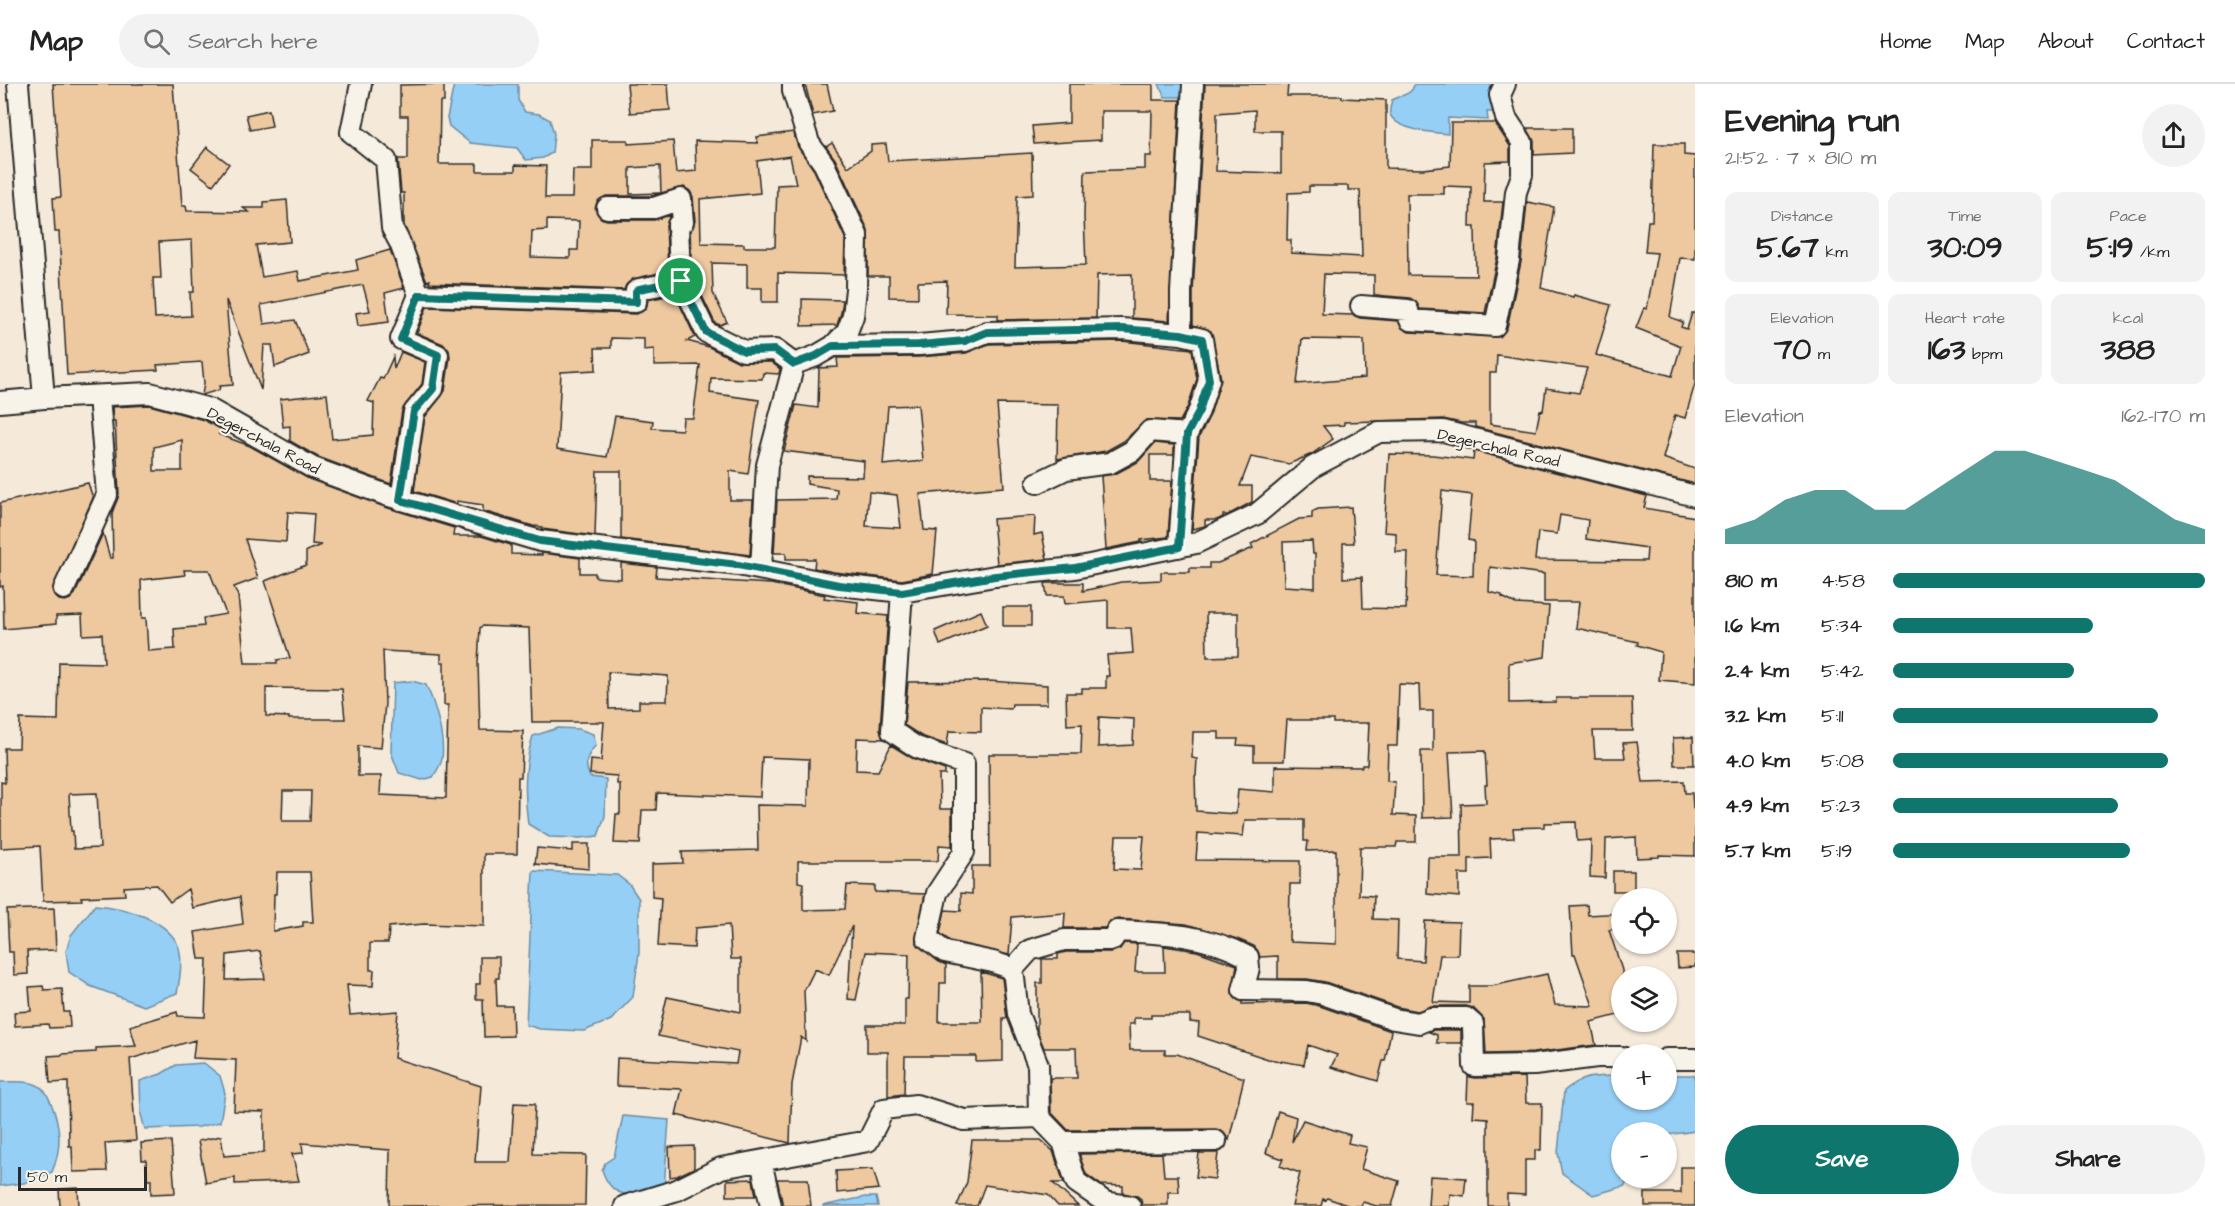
<!DOCTYPE html>
<meta charset="utf-8">
<style>
body{margin:0;font-family:"Architects Daughter",sans-serif;background:#f2f2f2;color:#222;height:100vh;display:flex;flex-direction:column;font-size:22px;white-space:nowrap}
*{box-sizing:border-box;margin:0}
p{font-size:20px;color:#767676}
.icon{flex:none;width:33px;height:33px;fill:none;stroke:currentColor;stroke-width:2;stroke-linecap:round;stroke-linejoin:round}
.map{position:relative;flex:1;overflow:hidden}
.side{display:flex;flex-direction:column;background:#fff;width:540px}
.side>*{flex:none}
.controls{position:absolute;left:1611px;top:804px;display:grid;gap:12px}
.controls a{display:grid;place-items:center;width:66px;height:66px;border-radius:50%;background:#fff;box-shadow:0 2px 4px #0004;font-size:30px}
.scale{position:absolute;left:18px;bottom:15px;width:129px;box-sizing:border-box;padding-left:6px;border:3px solid #2b2b2b;border-top:0;font-size:16px;line-height:21px;white-space:nowrap;color:#2b2b2b;-webkit-text-stroke:4px #f7f3e8;paint-order:stroke}
.pin{position:absolute;display:grid;place-items:center;width:51px;height:51px;color:#fff;margin:-26px;border:3px solid #fff;border-radius:50%;box-shadow:0 2px 6px #0007}
.round{display:grid;place-items:center;flex:none;width:63px;height:63px;border-radius:32px;background:#f2f2f2}
.overview{display:flex;align-items:center;justify-content:space-between;height:102px;padding:0 30px}
h1{font-size:33px;font-weight:700;line-height:45px}
.metrics{display:grid;grid-template-columns:repeat(3,1fr);gap:9px;height:102px;padding:6px 30px}
.metrics div{display:grid;align-content:center;border-radius:12px;background:#f2f2f2;text-align:center}
.metrics b{font-size:30px;font-weight:700}
.metrics small{font-size:16px;font-weight:400}
.metrics p{font-size:16px}
.chart{height:168px;padding:12px 30px}
.chart p{display:flex;justify-content:space-between}
.chart svg{width:100%;height:108px;margin-top:6px;fill:#0f766e;opacity:.7}
.cta{display:flex;gap:12px;margin-top:auto;padding:12px 30px}
.cta a{flex:1;height:69px;border-radius:36px;background:#0f766e;color:#fff;font-size:24px;font-weight:700;line-height:69px;text-align:center}
.cta a+a{background:#f2f2f2;color:#222}
ul{padding:0 30px;list-style:none;font-size:20px}
li{display:grid;grid-template-columns:96px 72px 1fr;align-items:center;height:45px}
li i{height:15px;border-radius:8px;background:#0f766e}
header{display:flex;align-items:center;gap:36px;box-sizing:border-box;height:84px;padding:0 30px;background:#fff;border-bottom:2px solid #e0e0e0}
header strong{font-size:28px}
nav{display:flex;gap:33px;margin-inline-start:auto;font-size:21px}
.search{width:420px;height:54px;background:#f2f2f2;display:flex;align-items:center;gap:15px;box-sizing:border-box;padding:0 21px;border-radius:33px;color:#767676;font-size:22px}
main{display:flex;flex:1;min-height:0}
.map>svg:first-child{display:block}
</style>
<header>
<strong>Map</strong>
<div class="search"><svg class="icon" aria-label="search" viewBox="0 0 24 24"><circle cx="10" cy="10" r="6"/><path d="M15 15l6 6"/></svg>Search here</div>
<nav><a>Home</a><a>Map</a><a>About</a><a>Contact</a></nav>
</header>
<main>
<div class="map">
<svg width="1695" height="1122" viewBox="0 0 1695 1122">
<rect width="100%" height="100%" fill="#f5ead9"/>
<filter id="ink" filterUnits="userSpaceOnUse"><feTurbulence type="fractalNoise" baseFrequency=".0167" numOctaves="2"/><feDisplacementMap in="SourceGraphic" scale="12" xChannelSelector="R" yChannelSelector="G"/><feConvolveMatrix kernelMatrix="1 2 1 2 8 2 1 2 1" color-interpolation-filters="sRGB"/></filter>
<g filter="url(#ink)">
<path fill="#96cff6" stroke="#6b8da5" stroke-width="1.5" d="M454,0h64v16l7,12 14,2 11,6 4,14 -2,19 -9,5 -17,2 -9,-12 -47,-5 -21,-17 -2,-8z
M1159,0h28l-2,7 -6,6h-14z
M1414,0h86l-3,28h-10l1,8 -40,-2v16c-14,-1 -53,-4 -58,-20 -1,-4 1,-10 2,-14 8,-5 21,-5 22,-16z
M412,597l14,4c9,18 19,53 16,74 -1,6 -6,13 -9,18l-11,3 -23,-7 -8,-21 2,-69z
M558,644l21,1 14,5 3,11c-10,11 -12,19 -6,32l16,2 -1,37 -7,20 -18,2 -31,-1 -21,-13c-4,-29 -4,-60 5,-88z
M533,787l84,4 12,9 10,15v54l-6,44 -22,23 -27,11 -44,-2 -14,-4z
M95,821c26,2 68,12 82,38 7,14 3,36 0,50l-33,13 -54,-20 -21,-14 -3,-21 5,-16z
M204,979l16,13 5,17 -5,29 -21,5 -54,2 -4,-14 -1,-34 21,-7 15,-9z
M1667,991h28v56l-28,4 -1,-3h-44v46h7l-4,8 -32,9 -31,-22 -4,-20 6,-62c20,-16 32,-15 57,-15l1,24h44z
M0,998c10,0 29,-2 37,3 8,4 11,11 14,18 10,24 11,45 1,69l-28,11 -24,3z
M623,1032l46,4 -5,68c-27,6 -50,17 -62,-18l3,-7 9,-6z
M865,1113h11l2,9h-56z"/>
<path fill="#eec89e" stroke="#2b2b2b" stroke-width="1.5" fill-rule="evenodd" d="M53,0h120l9,122h4l1,5 62,1 -6,-4h21v-6l23,-2 3,42 -34,3 6,32 36,-6 2,10 58,-11 -2,-10 34,-10 14,38 -19,5 4,29 -31,4 -2,-13 14,-2 -7,-26 -102,20 3,19 31,-4 14,34 -34,13 -3,-22h-8l-3,45 -35,-90 7,85 -13,1 -1,4 -17,5 2,-12 -2,-21 -45,3 1,5 -91,5 -8,-143h-4l-2,-34 8,-1zM192,156l2,52h-4l1,24 -36,2 -2,-40h8l-2,-36z
M444,0v18h-4l-1,62h38v7h38v-6l31,1 -1,32h27l1,-28h19v-30h36v4l45,-3 3,32 20,-2 -1,-30 63,2 -1,-6 36,-5 5,15 16,23 31,68 -1,37 -66,-2v29h-16v-14h-15v-24l-35,-1 1,30 14,29 -7,3 -5,-2 -23,-48 -2,-44 5,-10 -2,-24 -3,-6 -6,-4 -23,6 -1,-27 -30,2v26l30,-1 -8,3h-46l-9,6 -2,7 6,9 6,2h47l16,-5 -4,10 2,46 -35,8 -7,6 -2,5 -195,-7 1,-3 -3,1 -23,-56v-32h-3l-3,-34h10v-43h-8v-31zM790,72l6,28 -19,1 -2,62h-31v-3l-43,-1 -1,-44 60,-6 -3,-32zM547,136l32,1 -1,29h-8v8l-39,-1 1,-26 15,-1z
M627,0h41l2,26 -40,3z
M805,0h22l6,27 -20,4z
M1069,0h84v16h27l-11,221 -37,-3v-44l-35,1 -1,43 -98,2v-5l-52,-1 1,-33 -29,1v16l-29,-1v-21h-21v-46l-33,-71 -9,-12 6,-4 16,24 23,-16v-6l15,-1 2,17 144,-8 1,42 -16,1 -2,71 71,-2 -2,-48 1,-46 60,-2v-13h6l1,-45h-51v29l-67,4 -2,-18 37,-3z
M1205,0h83l-1,12h55v2l44,2v68l37,1 27,-3 1,-43h44l15,23v15l-25,1 -1,40h19l-6,56 -12,55 -65,-4 -4,-7 -6,-4 -36,-3v-20l-50,-1 -2,40 31,1 7,3 38,3 4,7 7,4 91,5 7,-9 14,-66 6,-60 27,5 -13,81 32,9 1,-2 37,10 -15,50 76,21 9,-30 -45,-18 8,-20 3,1 10,-56 -12,-1 3,-31h4l2,-77h30v11l11,1v103l-15,-1 -10,59 13,5 -2,5 6,2 5,-16h3v71l-10,34 -10,-3 -12,43 32,11v15l-220,-57v-4h-14l-18,-4 -99,3v3l-21,1 10,13 -21,15 -23,10 -38,-7 -11,29h12v16l-24,13h-5v2l-6,3h-12v6l-13,3 7,-92 11,-22 11,-36 -10,-48 -18,-6v-33zM1255,26v21h26v42l-65,-2 1,-58zM1309,102h39v4h12l2,67 -71,-4v-13h-4l1,-47 21,-1zM1444,102l27,1 -1,40h5l1,49 -68,-1 -1,-81h37zM1302,255l62,1 1,38 -68,6zM1497,271l90,13 -8,25 -33,-5 -3,23 -3,-1 -4,21 -46,-7v-51h6z
M269,26l3,16 -22,4 -4,-15z
M1527,44h45v25l-38,2v-14z
M207,63l22,17 -16,21 -22,-17z
M675,210l20,43 -8,4 22,6 30,15h32l9,7 -1,5 -16,-1 -1,6 -51,-1 -1,15 49,7 -11,74 -18,-3v29h23l-3,55 -129,-16v-68h-24l-2,65 -53,-7v-2l-9,-1 -50,-15v-6l-26,-4v3l-43,-13 11,-74 20,-26 5,-34 -1,-7 -6,-6 -26,-11 10,-26 209,7 10,-5 2,-9zM611,254l33,1v11l10,-1v17l46,-1 -7,53h-10l-1,12 -30,-2 1,-7 -38,-5 -8,41 -50,-8 4,-77 35,-2 -1,-22h16z
M802,215l41,1 -2,13 -4,12 -35,1z
M1122,257l70,8 5,30 -9,27 -8,15 -34,-1 -22,21 -18,10 -49,8 1,-54 -61,-1 7,83 -84,7 4,36 13,1 -4,43 -31,6 -68,-8 -20,-4 1,-9h-29v-6h-12l3,-53 59,-1 1,-10 -30,-5v-8l56,1 1,-16 -80,-10 12,-46 22,3 1,-40 19,-1 -1,-9 82,-1 47,-4 23,-9zM918,321l5,56 -40,4 5,-59zM869,408l28,3 4,33 -35,-2z
M401,268l24,10 -3,22 -20,26 -11,74 -73,-27 -28,-16v-15l-7,1 -3,-28 47,-5 5,45 41,-4 1,-32 -6,-2 12,-23 3,1 10,-22 1,12z
M149,321l55,15 24,13 -10,1 32,12 59,33 76,28 69,21 -1,8h28l30,9v9l31,1v-2l38,5v15h15v4l26,2v-16l36,4 -1,10 115,7 54,11 -1,3 34,4 -1,11 31,3 -8,114 3,9 -26,-1 -1,32 22,1 13,-26 21,13 33,12v5h-6l1,34h12v37l-13,-1 -1,16h-140v21l5,1v27l42,-1 2,-24 28,1v6l50,2 -9,47 4,6 18,14 8,4v18h-6l-1,39h43l-1,-50 21,6 5,40h-4v43l-27,1v-6h-71l-1,38 -16,2v-44h-21v-27h38v-26h3l1,-45 -43,-2 -10,48 -8,-1 4,-73 -23,49 -14,-6 -11,22 2,50 -5,-4 -9,47 -2,59 -114,-28 6,-26 -66,-3 1,-28 119,6 2,-12 -80,-16 9,-39 74,15v-53h-10l-2,-34 -34,3 -1,20 -36,-2 3,-48 -9,-1v-33l31,-1 -1,-11 76,-2 -1,-45 51,1 1,-47 -47,-2 -2,40 -103,-4 -1,17h-14l-2,34 -26,-1 2,-29h4v-30h-3v-8l-27,-2 1,-14 10,1 3,-39h-72l-3,-94 -47,-2 -2,2 -2,35 2,67 43,1 -2,46h-3l-1,77h-33v72l-60,-2 -35,3 -1,16h-18v27h4l-1,16 -26,-1 3,30 48,-4 -4,47 87,28 -6,76h35l4,-59 21,1 -2,50 53,1 -1,50 -196,1 1,-56 -88,-7 1,10 -11,1 7,27 -64,3v-6l-29,5 -8,-42 23,-5 3,20 40,-3v-41l-30,-1 2,-51 -43,-2 2,-18 -65,19 6,82 -31,2 2,28 -34,1 -1,-26h-3l-1,-64 -18,1 -2,-27 14,-1v-1l34,-2v-4l40,-2 -6,-20 47,-14 1,4 27,1 2,-58h-8l-4,-27 48,-8 -3,-27 -48,11 -4,-19 -18,13 -13,-17 -33,2 1,8 -44,2 1,3 -39,1 -3,-55 -39,2v-66l4,1 -1,-35h15l1,-29 38,1 1,-58 45,1 -2,-29 -19,1 -1,-20 -26,1v8l-52,5 -1,-43 -3,1v-84l88,-20 5,15 -41,92 2,5 5,5 6,1 5,-2 5,-5 28,-61 7,25h3l-1,-45 7,-19 -4,-73h-2l-1,-14zM182,356v31h-28v-24zM288,428l26,2 -2,30 9,1 -15,6v14l-41,16 25,77 -13,2v3h-32l-7,-67 -4,-9 24,-9 -13,-39 41,3zM184,486h25l17,44 -23,4 1,8 -30,3 1,20 -27,2 -2,-33h-4l-1,-38 44,-5zM383,567l58,3v8h3v43h4l-2,93 -66,-3 1,-19h-23v-30l23,2 4,-45zM608,588l60,4 -1,25h-28v7l-30,1zM266,604l76,1 3,30h-56v-2l-23,-1zM283,707h28l-1,30h-28zM97,709l3,55 -26,1 -1,-18h-2l-2,-37zM277,788h33l3,50h-10v4l-30,5 1,-37h2zM260,867l5,28 -39,1 1,-25z
M1155,359l19,2v10h-24v26h22l-4,56 -27,3v2l-35,7 -5,-73 14,-2 23,-12z
M1474,367l173,45 -3,12 51,9v166l-36,-3 2,-28 -24,-7 1,-3 -62,-14 3,-26h-35v-28l-54,-7 -1,25 13,3v2l14,7 33,2 -4,51 -36,6v40l47,-1v-4h76l1,33h-40l2,27h30l-2,-15 14,-1 6,40 41,-1 1,12h7l1,15 2,-2v50l-36,-1v2l-22,1 -1,-21 -30,2 -1,39 -15,-1 1,-37 -14,1 -1,-19 -32,1v4l-31,1 1,10 -24,1 1,19 -22,1v15h-10v23l-32,-3 1,-37h34l-1,-53 25,-1 -1,-18h2l-2,-34 -36,1 4,65 -31,1 -1,-67h12v-40h-13l-1,-26 -20,-1 -2,62h-9l-1,35 8,1 -2,33 23,1v26h-19l-1,5h-36l-1,48 15,1 -1,23 25,1 -1,39 26,2 2,-40 34,1 -1,33h-18l-7,47 36,1v-17h23l55,-12 8,31 38,1 -18,-52h-2l-3,-48 17,-1 1,10 34,-2v14l-13,3 13,40v44l-31,8 5,23 -63,8 -47,1 -2,-35 -11,-11 -7,-2h-35l-13,5 -21,-4 -72,-25 -18,-3h-29v-23l-18,1 -2,-6 -4,-5 -17,-7 -51,-15 -68,-5 -8,2 -5,7h-41l1,-15 -53,4 -3,38 -59,-14 -10,-8 5,-23 16,1v-18l11,1v-28h18l-1,-112h92l1,-30 -15,1 -1,-32h16v-5h24v-12h3l-2,-21 26,-2 -2,-25h-23v-28l-43,4 -1,-8h-17l-2,-13h38v8l38,-9 40,-2v-8h29v-4h19v-5h9l35,-15 -2,-4 48,-25 13,-1v-6l6,-3 33,-2 3,36h-11v35l19,-1 1,31 43,1 2,-57h-12v-19l-12,-1 5,-78 44,1 40,5zM1442,407l30,4 -4,45 6,1 -1,35 -37,-1zM1560,431l28,5 -2,19 61,9 -1,13 -111,-1 3,-28 19,2zM1312,457l1,13h2v34l-31,-2 -1,-44zM1206,529h32v43l-31,1zM1099,633l35,2 -1,26 -35,2zM1287,636h46v3h36l-2,42h-5v2l-87,-1v26l-37,-3 -2,25 -40,-3 -1,-35h1l1,-17 -5,-1 1,-26h26v7h19l-1,6 17,1v15h30zM1245,736h59v21h4l-1,10 29,-1v94l-45,-2v-2h-2l1,-56h10v-23l-104,-1 2,-27 45,3zM1116,752h28l-3,34 -27,-1z
M1035,432l-1,19 8,-2 5,26 -50,5 -4,-45z
M1003,523h28v19h-28z
M981,527l6,14 -47,20 -5,-14z
M989,597l58,4v19h-35l-1,5 -30,-2v25l-32,-1 -2,14 -26,-9 -17,-11 4,-43z
M1693,653l1,28h-20l-1,-27z
M573,760h16v25l-54,-5 2,-16 36,3z
M1613,787h21v20h-21z
M54,824l2,42 -29,1 1,23 -14,1 -1,-23h-4l-2,-42z
M1124,859l13,1 -2,28h30l-1,-26 33,5 40,14 -5,28 4,6 6,3v2l64,-1 14,3 71,25 -6,30h-2l-5,20 -47,-14 6,-12 -29,-10 -4,20 -36,-6 -70,-23 1,-13 -9,-1v-7h-39v3h-17v6h-5l1,26h35v4h12l67,24 -15,62 -7,-9 -6,-2 -148,1 -17,-18 -1,-34h27l-1,-30h-32l-7,-17v-48h5v-24h16v-5l8,-2h46l8,-3z
M1677,870h18v13l-17,1z
M480,873h19v21h-3l1,28h15l1,30 -29,1 -1,-38h-7v-15h4z
M43,902l1,4 18,-1 2,23h5l1,15 -21,1 -1,-4 -33,2 -1,-14 17,-1 -2,-24z
M1433,946h28v13h-24v-8l-8,-3z
M1468,992l6,2 51,-1 1,26h16l-1,47h-6v10h-10v35l-18,-1v12h-19v-88l-15,-1 1,-15h-7z
M1278,1027l18,6 -4,25 11,-22 47,15 -2,8 19,4 -6,22 38,12 -7,25h-16l-13,-4 -2,4h-11l-23,-8 -1,2 -3,-1 -2,7h-29l8,-33 -20,-7 3,-7 -17,-6z
M972,1056h69l12,11 11,32h-11l25,23h-20l-10,-11 -63,-10 -8,21h-20l10,-24z
M171,1057l4,52 -24,1v-14h-4l-1,-20h-4l-1,-17z
M694,1062v22l-17,8 -7,1 -1,-30z
M1162,1069l2,23h14l1,16h-11v13h-26l-1,-6 -4,-3 -14,-3v-7l-22,-1 -15,-11 -6,-17v-3z
M1199,1069h19l-3,26 -19,-2z
M1681,1083h14v39h-50v-13h36z
M873,1085l6,20 -42,4 -1,-22z
M1430,1092l36,2 -2,18 -14,-2 -1,12h-21z
M753,1095l3,17h-29v-16z
M777,1095h31l3,27h-28z
M78,1104l1,18h-19l-1,-17z"/>
<g fill="none" stroke-linecap="round" stroke-linejoin="round">
<g stroke="#2b2b2b" stroke-width="24">
<path id="minor" d="M18,0l26,314
M361,0l-10,48 35,28 6,68 8,15 19,52 -18,44 37,16 -5,34 -19,23 -13,88
M607,124h47l27,-9 2,23 -5,3 2,53 26,54 38,19 31,-1 19,14
M419,211l217,7v-11l3,-2 42,-8
M1361,222l47,4 2,10 85,6 14,-66 7,-68 6,-17v-33l-16,-24 -6,-23 5,-11
M833,262l86,-1 46,-4 22,-9 135,-3 59,5
M0,318l44,-4 106,-5 59,16 104,59 76,28 151,45 198,24 101,20 63,7 93,-16 80,-8 121,-25 61,-29 56,-47 66,-35 64,-1 252,65
M1037,399l29,-14 44,-6 22,-12 18,-20 37,3
M1179,463l8,-113 12,-23 10,-31 -7,-41 -21,-5v-42l12,-208
M761,485l6,-104 27,-101 22,-8 17,-10 14,-14 6,-16 3,-27 1,-54 -33,-71 -15,-21 -16,-52v-7
M64,505l43,-94 -8,-99
M902,508l-10,139 24,16 48,17v88l-27,41 -10,45 18,14 48,10 20,7 5,45 20,51 1,52
M1013,885l17,-19 34,-10h45l4,-1 4,-8c47,2 88,3 131,26l1,11 -6,22 64,1 16,3 71,25 25,4 12,-5h35l7,6 1,42 60,-1 63,-8h25
M1666,975h29
M1063,1058l153,-1
M761,1077l10,45
M625,1122l52,-16 44,-22 147,-27 16,-32 32,-4 48,15 75,-3 24,25 13,40 29,20 25,4"/>
</g>
<use href="#minor" stroke="#f7f3e8" stroke-width="20"/>
</g>
</g>
<g fill="none" stroke-linecap="round" stroke-linejoin="round" filter="url(#ink)">
<g stroke="#fff" stroke-width="12">
<path id="route" d="M681,197l25,51 38,19 31,-1 19,14 22,-8 17,-10 86,-1 46,-4 22,-9 135,-3 59,5 21,5 7,41 -10,31 -12,23 -8,113 -104,21 -80,8 -93,16 -63,-7 -101,-20 -198,-24 -140,-41 14,-89 19,-22 5,-34 -37,-16 18,-44 217,7v-11l3,-2z"/>
</g>
<use href="#route" stroke="#0f766e" stroke-width="8"/>
</g>
<g text-anchor="middle" stroke-width="4.5" stroke-linejoin="round" paint-order="stroke">
<g font-size="16" fill="#2b2b2b" stroke="#f7f3e8">
<text transform="translate(264 356) rotate(28)" y="6">Degerchala Road</text>
<text transform="translate(1499 363) rotate(13)" y="6">Degerchala Road</text>
</g>
</g>
</svg>
<div class="controls">
<a><svg class="icon" aria-label="locate" viewBox="0 0 24 24"><circle cx="12" cy="12" r="6"/><path d="M12 2v4M12 18v4M2 12h4M18 12h4"/></svg></a>
<a><svg class="icon" aria-label="layers" viewBox="0 0 24 24"><path d="M12 4l9 5-9 5-9-5zM3 14l9 5 9-5"/></svg></a>
<a>+</a>
<a>−</a>
</div>
<div class="scale">50 m</div>
<div class="pin" style="left:681px;top:197px;background:#1e9e55"><svg class="icon" aria-label="arrive" viewBox="0 0 24 24"><path d="M6 21V4h12l-3 4 3 4H6"/></svg></div>
</div>
<section class="side">
<div class="overview"><div><h1>Evening run</h1><p>21:52 · 7 × 810 m</p></div><a class="round"><svg class="icon" aria-label="share" viewBox="0 0 24 24"><path d="M12 15V3M7 8l5-5 5 5M5 13v7h14v-7"/></svg></a></div>
<div class="metrics">
<div><p>Distance</p><b>5.67<small> km</small></b></div>
<div><p>Time</p><b>30:09</b></div>
<div><p>Pace</p><b>5:19<small> /km</small></b></div>
</div>
<div class="metrics">
<div><p>Elevation</p><b>70<small> m</small></b></div>
<div><p>Heart rate</p><b>163<small> bpm</small></b></div>
<div><p>kcal</p><b>388</b></div>
</div>
<div class="chart"><p><span>Elevation</span>162–170 m</p>
<svg viewBox="0 0 160 44" preserveAspectRatio="none"><path d="M0 44V38L10 34L20 26L30 22L40 22L50 30L60 30L70 22L80 14L90 6L100 6L110 10L120 14L130 18L140 26L150 34L160 38V44z"/></svg>
</div>
<ul>
<li><b>810 m</b>4:58<i style="width:100%"></i></li>
<li><b>1.6 km</b>5:34<i style="width:64%"></i></li>
<li><b>2.4 km</b>5:42<i style="width:58%"></i></li>
<li><b>3.2 km</b>5:11<i style="width:85%"></i></li>
<li><b>4.0 km</b>5:08<i style="width:88%"></i></li>
<li><b>4.9 km</b>5:23<i style="width:72%"></i></li>
<li><b>5.7 km</b>5:19<i style="width:76%"></i></li>
</ul>
<div class="cta"><a>Save</a><a>Share</a></div>
</section>
</main>
